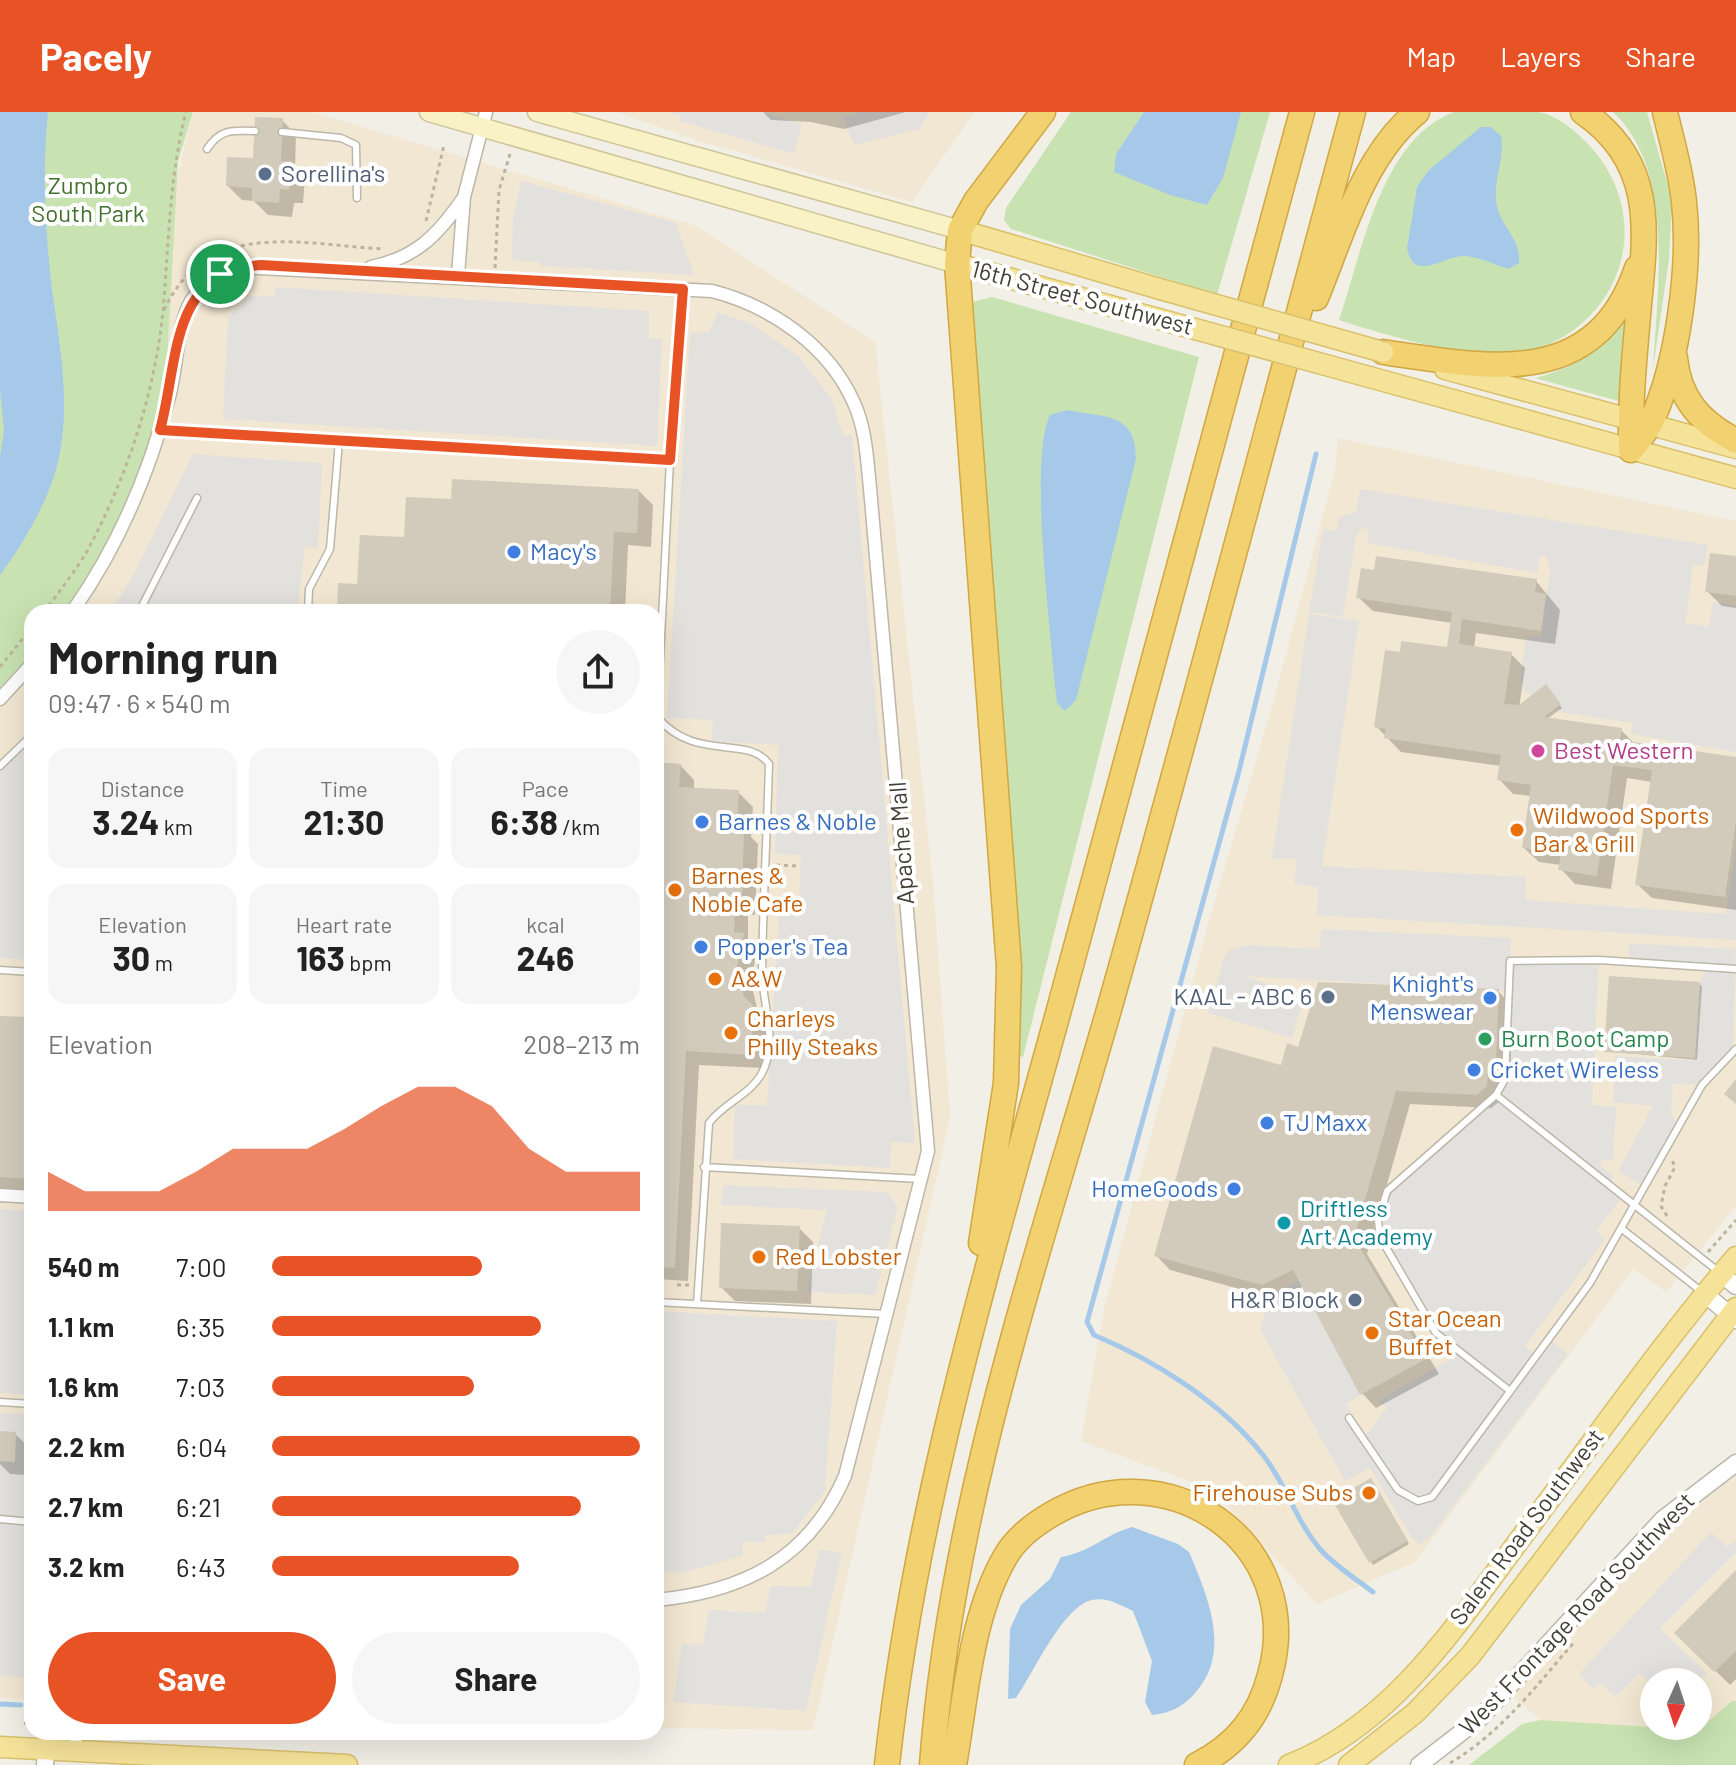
<!DOCTYPE html>
<meta charset="utf-8">
<style>
body{margin:0;font-family:Barlow,sans-serif;background:#f6f6f6;color:#222;height:100vh;display:flex;flex-direction:column;font-size:30px;white-space:nowrap}
*{box-sizing:border-box;margin:0}
p{font-size:26px;color:#767676}
.icon{flex:none;width:44px;height:44px;fill:none;stroke:currentColor;stroke-width:2;stroke-linecap:round;stroke-linejoin:round}
.map{position:relative;flex:1;overflow:hidden}
.drawer{position:absolute;left:24px;top:492px;width:640px;height:1136px;display:flex;flex-direction:column;background:#fff;border-radius:24px;box-shadow:0 8px 32px #0002}
.drawer>*{flex:none}
.needle{width:52px;rotate:183deg}
.buttons{position:absolute;left:1640px;top:1556px;display:grid;gap:16px}
.buttons a{display:grid;place-items:center;width:72px;height:72px;border-radius:50%;background:#fff;box-shadow:0 8px 32px #0002;font-size:40px}
.pin{position:absolute;display:grid;place-items:center;width:68px;height:68px;color:#fff;margin:-34px;border:4px solid #fff;border-radius:50%;box-shadow:0 2px 8px #0007}
.round{display:grid;place-items:center;flex:none;width:84px;height:84px;border-radius:42px;background:#f6f6f6}
.headline{display:flex;align-items:center;justify-content:space-between;height:136px;padding:0 24px}
h1{font-size:44px;font-weight:700;line-height:60px}
.figures{display:grid;grid-template-columns:repeat(3,1fr);gap:12px;height:136px;padding:8px 24px}
.figures div{display:grid;align-content:center;border-radius:20px;background:#f6f6f6;text-align:center}
.figures b{font-size:34px;font-weight:700}
.figures small{font-size:22px;font-weight:400}
.figures p{font-size:22px}
.chart{height:224px;padding:16px 24px}
.chart p{display:flex;justify-content:space-between}
.chart svg{width:100%;height:144px;margin-top:8px;fill:#e85326;opacity:.7}
.primary-button{display:flex;gap:16px;margin-top:auto;padding:16px 24px}
.primary-button a{flex:1;height:92px;border-radius:48px;background:#e85326;color:#fff;font-size:32px;font-weight:700;line-height:92px;text-align:center}
.primary-button a+a{background:#f6f6f6;color:#222}
ul{padding:0 24px;list-style:none;font-size:26px}
li{display:grid;grid-template-columns:128px 96px 1fr;align-items:center;height:60px}
li i{height:20px;border-radius:10px;background:#e85326}
header{display:flex;align-items:center;gap:48px;box-sizing:border-box;height:112px;padding:0 40px;background:#e85326;color:#fff}
header strong{font-size:38px}
nav{display:flex;gap:44px;margin-inline-start:auto;font-size:28px}
.map>svg:first-child{display:block}
</style>
<header>
<strong>Pacely</strong>
<nav><a>Map</a><a>Layers</a><a>Share</a></nav>
</header>
<div class="map">
<svg width="1736" height="1653" viewBox="0 0 1736 1653">
<rect width="100%" height="100%" fill="#f1efe6"/>
<path fill="#f2e7d2" fill-rule="evenodd" d="M193,0h119l384,114 179,116 58,541 17,234 -137,613 -157,-2v-1116h-585z
M616,0h358l-62,90 -213,-61z
M1338,326l398,83v685l-70,86 -33,-23 -218,293 -98,42 -104,-114 -132,-49 23,-132 105,-388 64,-218 62,-233z
M32,552v1035l-32,-1v-999z
M1736,1364v225l-37,29h-27l-132,-10 -27,-24 149,-157 44,-41zM1654,1570h44v44h-44z"/>
<path fill="#c8e3b1" d="M0,0h193l-15,49 -14,256 -35,98 -58,97h-39v52l-32,35z
M1071,0h199l-53,183 -206,-66 -7,-9 2,-12z
M1454,0c27,0 59,0 85,0 20,4 36,19 50,33 73,79 27,194 -77,210 -39,6 -134,-22 -173,-35 23,-67 42,-181 115,-208z
M1613,0h34l25,88 -3,59 -16,110c4,-77 23,-199 -40,-257z
M992,185l207,60 -176,700 -7,-2 5,-87 -6,-90 -48,-561 2,-14z
M1625,206l-3,84 -87,-24c42,-11 63,-27 90,-60z
M1732,1589h4v64h-267l53,-41 18,-4 159,10z"/>
<path fill="#e3e1dd" d="M669,0h92l41,12 -8,30 -114,-33 1,-5z
M861,0h69l-11,17 -65,16 -11,-28z
M521,69l155,42 18,52 -153,-9 -1,-4 -28,-2 1,-42z
M275,175l374,24v27l13,1 -5,107 -434,-27 5,-102 21,-21h26z
M718,200l33,12 47,32 33,42 12,37 9,1 63,707 -24,-1 -1,26 -157,-9 2,-54h32l13,-209h19l2,-41 -26,-1 3,-109 -66,-4 1,-21 -46,-2 23,-385 19,-1z
M193,342l129,9 -4,85 -13,-1 -8,65h-187l24,-38z
M1360,377l348,56 -4,21 -11,-1 -8,58 24,4 4,-25 23,4v146l-105,-18 1,-11 -71,-11 -35,-20 -6,-11 6,-45 15,1 9,-67 -4,-14h-6l-3,17 -170,-30 2,-14 -7,-1 -6,8 -13,81 -34,-5 14,-83 13,2 3,-13 17,-6z
M1309,502l50,7 -37,245 204,11 -1,23 201,14 10,-66v92l-419,-25 1,-28 -24,-3 3,-25h-25z
M32,623v225l-32,-2v-192z
M1321,817l190,9 -1,22h89l-7,145 24,2 -3,54 -11,-1 -1,6 13,11 -4,8 14,10 -28,36 9,8 -80,107 12,9 12,-16 19,15 -138,183 -10,8 -8,-7 -42,-70 -25,13 -85,-152 10,-34 29,-14 61,114 -14,9 19,32 22,-28 -9,-7 83,-48 -25,-20 -56,-96 -2,-16 9,-30 109,-96 9,-16 4,-88 -266,-15 61,19 -12,43 -84,-25 16,-55 6,-8 18,-5 72,4z
M1629,831l107,6 -3,103 -31,33 -29,-1 -2,29 7,15 -32,60 -28,-17 35,-65 -40,-4 2,-46 86,5 -6,-3 5,-76 8,-14 -79,-6z
M723,1073l164,7 11,15 -23,88 -69,-3 21,-82 -106,-5z
M0,1097l32,2v184l-32,-2z
M656,1199l181,10 -12,170 -33,43 -26,1 -1,7h-22l-1,14 -62,17 -24,-1z
M0,1301l32,2 -3,263 -29,-2z
M1711,1420l16,15 9,-6v12l-76,76 47,44 -9,10 -44,-1v4l-15,-13 -23,24 -16,-14 -7,6 -14,-15z
M819,1438l23,2 -36,159 -133,-9 9,-58 21,1 6,-35 56,3 6,-27 40,1z"/>
<path fill="#a6c9ea" d="M0,0h48c-6,59 -3,118 4,177 8,58 20,119 5,177 -10,38 -34,78 -57,109v-118l4,-26 -4,-41z
M1144,0h97l-18,66 -16,27 -37,-10 -56,-23 2,-18z
M1481,15h10l10,9c4,20 -7,43 -5,63 1,26 26,38 23,64l-10,6c-14,-4 -29,-12 -44,-13 -21,-1 -51,28 -58,-8l10,-61 11,-16z
M1067,298c39,8 69,2 69,49l-60,241 -11,11 -8,-8 -3,-26c-4,-56 -25,-217 -4,-262z
M1132,1415l46,17 11,8c19,45 43,100 6,141 -12,14 -24,20 -43,22l-7,-13 7,-41 -19,-50c-13,-6 -26,-14 -41,-11 -29,6 -59,74 -76,98l-8,1 2,-70 11,-24 29,-26 11,-22c28,-4 45,-23 71,-30z"/>
<path fill="#0003" d="M763,0h143l-62,17 -33,-7 -40,-2z
M282,8l14,15 -1,33 10,10 -2,25h-9l-2,14 -24,-2 -14,-14 -12,-1 -14,-14 27,-25z
M639,379l14,14 -2,42 -23,-2 -3,67h-286l67,-73 47,-38z
M1736,446v50l-14,-2 -15,-15z
M1536,469l24,29 -5,34 -79,-11 -2,15 37,6 14,14 -6,40 30,-18 13,18 -15,11 74,11 14,14 101,15v151l-84,-12 -15,-14 15,-102 -25,-4 -16,111 -36,-5 -14,-15v-4l-22,-3 -15,-14 8,-52 -19,-2 -14,-15 2,-13 -100,-14 -25,-26 26,-72 46,-4 4,-27 -79,-12 -15,-14z
M656,652l24,1 14,15v10l44,2 15,15 -2,30 7,7 -3,71 -7,-1v25l9,10 -6,34 7,29 9,9 -3,47 -65,-3 -11,216 -32,-2z
M1699,872l3,2 -5,74 -91,-9z
M1498,879l14,15 -2,72 -8,9 -2,14 -9,7 -81,-4 -43,150 72,120 -63,34 -14,-15 -58,-107 -27,13 -107,-29 -14,-15 126,-188 18,-17z
M0,906l32,2v171l-32,-1z
M799,1116l14,14 -2,62 -76,-3 -14,-14z
M0,1321l15,1 15,14 -2,27 -18,-1 -10,-10z
M1374,1371l35,61 -36,21 -2,-3z
M1736,1461v106l-6,6 -53,-52z"/>
<g fill="none" stroke-linecap="round" stroke-linejoin="round">
<path stroke="#a6c9ea" stroke-width="5" d="M1316,342l-77,317 -152,551 7,13c62,26 127,67 169,120 23,29 33,66 57,94 15,17 36,30 53,43
M0,1592l21,1"/>
</g>
<path fill="#d2cbbc" d="M255,5l28,1 -2,43h10l-2,29 -9,-1 -1,14 -27,-2v-13l-26,-2 1,-29 26,1z
M452,367l187,10 -2,44 -23,-1 -4,80h-273l1,-29 19,1 3,-49 44,2 2,-40 45,2z
M1710,441l26,3v40l-31,-4z
M1376,444l161,23 -2,13 11,2 -5,37 -79,-12 -3,25 53,8 -8,52 15,1 27,-21 15,20 -17,13 78,11 -2,12 116,17v64l-11,76 -90,-12 17,-115 -39,-5 -16,111 -39,-6 3,-16 -39,-6 9,-63 -34,-5 4,-25 -117,-17 2,-9 -12,-2 11,-77 15,2 1,-11 46,6 5,-35 -96,-14 5,-30 13,2z
M656,650l25,2 -2,23 60,3 -2,37 7,1 -2,74 -7,-1 -1,31 10,1 -7,34 7,30 9,8 -2,50 -65,-4 -11,217 -19,-1z
M1609,864l91,6 -5,76 -91,-6z
M1318,870l181,7 -3,74 -8,9 -1,14 -10,9 -81,-4 -42,147 72,121 -66,36 -67,-125 -31,15 -108,-29 59,-210 68,19 6,-22 11,4z
M0,904l32,1v162l-32,-2z
M1736,967v25l-12,-10z
M721,1111l79,3 -3,65 -78,-3z
M0,1319l16,1 -1,30 -15,-1z
M1371,1366l37,63 -39,22 -37,-63z
M1736,1458v81l-22,21 -40,-39z"/>
<g fill="none" stroke-linecap="round" stroke-linejoin="round">
<g stroke="#bcb7a9" stroke-width="9">
<path id="service" d="M282,20l59,6 15,7 1,53
M207,37c13,-20 25,-19 48,-18
M683,177l-13,171 -13,257c39,46 90,17 112,47 -2,69 -6,138 -7,207 0,33 17,70 0,102 -11,21 -39,31 -53,50l-12,181
M160,318l510,30
M139,500l58,-114
M308,500l1,-23 21,-40 9,-108
M0,654l32,-31
M0,858l32,2
M1496,983l223,177
M704,1055l216,12
M1622,1117l79,62
M656,1190l230,12
M1510,1279l-74,-58 -56,-96 -2,-16 9,-30 109,-96 9,-16 5,-118 89,-1 137,9
M0,1290l32,2
M1349,1306l49,72 20,11 14,-4 158,-214 112,-198 34,-36
M0,1407l32,3"/>
</g>
<g stroke="#bcb7a9" stroke-width="15">
<path id="minor" d="M371,155c44,-9 66,-31 91,-67
M458,163l6,-78 22,-85
M72,500c46,-65 77,-138 97,-215 8,-29 7,-62 19,-90 10,-22 30,-32 51,-40l473,24c59,15 117,55 142,112 12,26 13,57 16,85l58,663 -83,325c-36,83 -102,116 -189,124
M0,587l32,-35
M0,1083l32,2
M75,1638l1,-18"/>
</g>
<g stroke="#bcb7a9" stroke-width="19">
<path id="tertiary" d="M1721,1162l15,12
M1705,1182l31,26
M45,1653l1,-16
M1419,1653l61,-47 183,-199 73,-56"/>
</g>
<g stroke="#cec498" stroke-width="21">
<path id="secondary" d="M429,0l528,152
M537,0l423,118"/>
</g>
<g stroke="#d9c16c" stroke-width="23">
<path id="primary" d="M960,118l200,59
M957,152l198,54
M1445,257l291,79
M1373,266l363,100
M0,1635l347,18
M1289,1653c109,-42 176,-153 243,-242 67,-89 131,-181 204,-266
M1349,1653l66,-52 55,-57 266,-348"/>
</g>
<g stroke="#d0a741" stroke-width="27">
<path id="motorway" d="M1583,0c76,52 62,124 55,204 -4,45 -8,89 -7,134
M1316,186c26,-63 47,-142 101,-186
M1383,240c102,15 212,40 254,-84
M1675,246c4,41 25,64 61,83
M1631,338c7,-9 16,-19 21,-30 26,-58 39,-154 32,-218 -3,-30 -12,-60 -19,-90
M981,1131l25,-160 3,-116 -52,-703 3,-34 16,-29 67,-89
M887,1653c28,-261 104,-507 173,-759 82,-298 163,-596 242,-894
M932,1653c19,-259 107,-511 178,-759 84,-297 162,-596 243,-894
M954,1653c12,-67 16,-145 50,-206 10,-19 29,-34 48,-45 114,-67 255,28 218,161 -11,42 -34,70 -73,90"/>
</g>
<path stroke="#bcb49b" stroke-width="3" stroke-dasharray="4 4" stroke-linecap="butt" d="M426,109l18,-76
M495,156l4,-78 11,-36
M164,198c43,-92 134,-66 219,-61
M44,500c14,-19 30,-39 42,-59 40,-73 69,-160 77,-242 6,-68 6,-133 23,-199
M0,555l32,-40
M746,752h10
M776,753l24,1
M741,855l10,1
M1667,1104l-6,-10 4,-20 10,-19 -3,-7
M1708,1140l28,-32
M677,1173h12
M24,1611l8,1
M1450,1651c51,-30 87,-78 125,-122"/>
<use href="#service" stroke="#fff" stroke-width="6"/>
<use href="#minor" stroke="#fff" stroke-width="12"/>
<use href="#tertiary" stroke="#fff" stroke-width="16"/>
<use href="#secondary" stroke="#faf2c7" stroke-width="18"/>
<use href="#primary" stroke="#f6e39a" stroke-width="20"/>
<use href="#motorway" stroke="#f2d170" stroke-width="24"/>
<g stroke="#d9c16c" stroke-width="23" stroke-linecap="butt">
<path id="primary-bridge" d="M1160,177l223,63
M1155,206l218,60"/>
</g>
<use href="#primary-bridge" stroke="#f6e39a" stroke-width="20"/>
</g>
<g fill="none" stroke-linecap="round" stroke-linejoin="round">
<g stroke="#fff" stroke-width="16">
<path id="route" d="M261,153l422,24 -13,171 -510,-30c19,-69 9,-159 101,-165z"/>
</g>
<use href="#route" stroke="#e85326" stroke-width="10"/>
</g>
<g fill="#5c6f8a" stroke="#fff" stroke-width="3">
<circle cx="265" cy="62" r="8"/>
<circle cx="1328" cy="885" r="8"/>
<circle cx="1355" cy="1188" r="8"/>
</g>
<g fill="#3f7fe0" stroke="#fff" stroke-width="3">
<circle cx="514" cy="440" r="8"/>
<circle cx="702" cy="710" r="8"/>
<circle cx="701" cy="835" r="8"/>
<circle cx="1490" cy="886" r="8"/>
<circle cx="1474" cy="958" r="8"/>
<circle cx="1267" cy="1011" r="8"/>
<circle cx="1234" cy="1077" r="8"/>
</g>
<circle fill="#d1479c" stroke="#fff" stroke-width="3" cx="1538" cy="639" r="8"/>
<g fill="#e8710a" stroke="#fff" stroke-width="3">
<circle cx="1517" cy="718" r="8"/>
<circle cx="675" cy="778" r="8"/>
<circle cx="715" cy="867" r="8"/>
<circle cx="731" cy="921" r="8"/>
<circle cx="759" cy="1145" r="8"/>
<circle cx="1372" cy="1221" r="8"/>
<circle cx="1369" cy="1381" r="8"/>
</g>
<circle fill="#2e9e5b" stroke="#fff" stroke-width="3" cx="1485" cy="927" r="8"/>
<circle fill="#0f9aa8" stroke="#fff" stroke-width="3" cx="1284" cy="1111" r="8"/>
<g text-anchor="middle" stroke-width="8" stroke-linejoin="round" paint-order="stroke">
<g font-size="24" fill="#4e5e75" stroke="#fff" text-anchor="end">
<text x="281" y="70" text-anchor="start">Sorellina's</text>
<text x="1312" y="893">KAAL - ABC 6</text>
<text x="1339" y="1196">H&amp;R Block</text>
</g>
<g font-size="24" fill="#42702e" stroke="#fff">
<text x="88" y="82">Zumbro<tspan x="88" dy="28">South Park</tspan></text>
</g>
<g font-size="24" fill="#433f36" stroke="#fff">
<text transform="translate(1082 186) rotate(15)" y="8">16th Street Southwest</text>
<text transform="translate(902 731) rotate(-94)" y="8">Apache Mall</text>
<text transform="translate(1527 1415) rotate(-53)" y="8">Salem Road Southwest</text>
<text transform="translate(1577 1502) rotate(-46)" y="8">West Frontage Road Southwest</text>
</g>
<g font-size="24" fill="#366cbe" stroke="#fff" text-anchor="start">
<text x="530" y="448">Macy's</text>
<text x="718" y="718">Barnes &amp; Noble</text>
<text x="717" y="843">Popper's Tea</text>
<text x="1474" y="880" text-anchor="end">Knight's<tspan x="1474" dy="28">Menswear</tspan></text>
<text x="1490" y="966">Cricket Wireless</text>
<text x="1283" y="1019">TJ Maxx</text>
<text x="1218" y="1085" text-anchor="end">HomeGoods</text>
</g>
<g font-size="24" fill="#b23c85" stroke="#fff" text-anchor="start">
<text x="1554" y="647">Best Western</text>
</g>
<g font-size="24" fill="#c56008" stroke="#fff" text-anchor="start">
<text x="1533" y="712">Wildwood Sports<tspan x="1533" dy="28">Bar &amp; Grill</tspan></text>
<text x="691" y="772">Barnes &amp;<tspan x="691" dy="28">Noble Cafe</tspan></text>
<text x="731" y="875">A&amp;W</text>
<text x="747" y="915">Charleys<tspan x="747" dy="28">Philly Steaks</tspan></text>
<text x="775" y="1153">Red Lobster</text>
<text x="1388" y="1215">Star Ocean<tspan x="1388" dy="28">Buffet</tspan></text>
<text x="1353" y="1389" text-anchor="end">Firehouse Subs</text>
</g>
<g font-size="24" fill="#27864d" stroke="#fff" text-anchor="start">
<text x="1501" y="935">Burn Boot Camp</text>
</g>
<g font-size="24" fill="#0d838f" stroke="#fff" text-anchor="start">
<text x="1300" y="1105">Driftless<tspan x="1300" dy="28">Art Academy</tspan></text>
</g>
</g>
</svg>
<div class="buttons">
<a><svg class="needle" viewBox="-14 -14 28 28"><path d="M0-13l5 13h-10z" fill="#e53935"/><path d="M0 13l5-13h-10z" fill="#767676"/></svg></a>
</div>
<div class="pin" style="left:220px;top:162px;background:#1e9e55"><svg class="icon" aria-label="arrive" viewBox="0 0 24 24"><path d="M6 21V4h12l-3 4 3 4H6"/></svg></div>
<section class="drawer">
<div class="headline"><div><h1>Morning run</h1><p>09:47 · 6 × 540 m</p></div><a class="round"><svg class="icon" aria-label="share" viewBox="0 0 24 24"><path d="M12 15V3M7 8l5-5 5 5M5 13v7h14v-7"/></svg></a></div>
<div class="figures">
<div><p>Distance</p><b>3.24<small> km</small></b></div>
<div><p>Time</p><b>21:30</b></div>
<div><p>Pace</p><b>6:38<small> /km</small></b></div>
</div>
<div class="figures">
<div><p>Elevation</p><b>30<small> m</small></b></div>
<div><p>Heart rate</p><b>163<small> bpm</small></b></div>
<div><p>kcal</p><b>246</b></div>
</div>
<div class="chart"><p><span>Elevation</span>208–213 m</p>
<svg viewBox="0 0 160 44" preserveAspectRatio="none"><path d="M0 44V32L10 38L20 38L30 38L40 32L50 25L60 25L70 25L80 19L90 12L100 6L110 6L120 12L130 25L140 32L150 32L160 32V44z"/></svg>
</div>
<ul>
<li><b>540 m</b>7:00<i style="width:57%"></i></li>
<li><b>1.1 km</b>6:35<i style="width:73%"></i></li>
<li><b>1.6 km</b>7:03<i style="width:55%"></i></li>
<li><b>2.2 km</b>6:04<i style="width:100%"></i></li>
<li><b>2.7 km</b>6:21<i style="width:84%"></i></li>
<li><b>3.2 km</b>6:43<i style="width:67%"></i></li>
</ul>
<div class="primary-button"><a>Save</a><a>Share</a></div>
</section>
</div>
